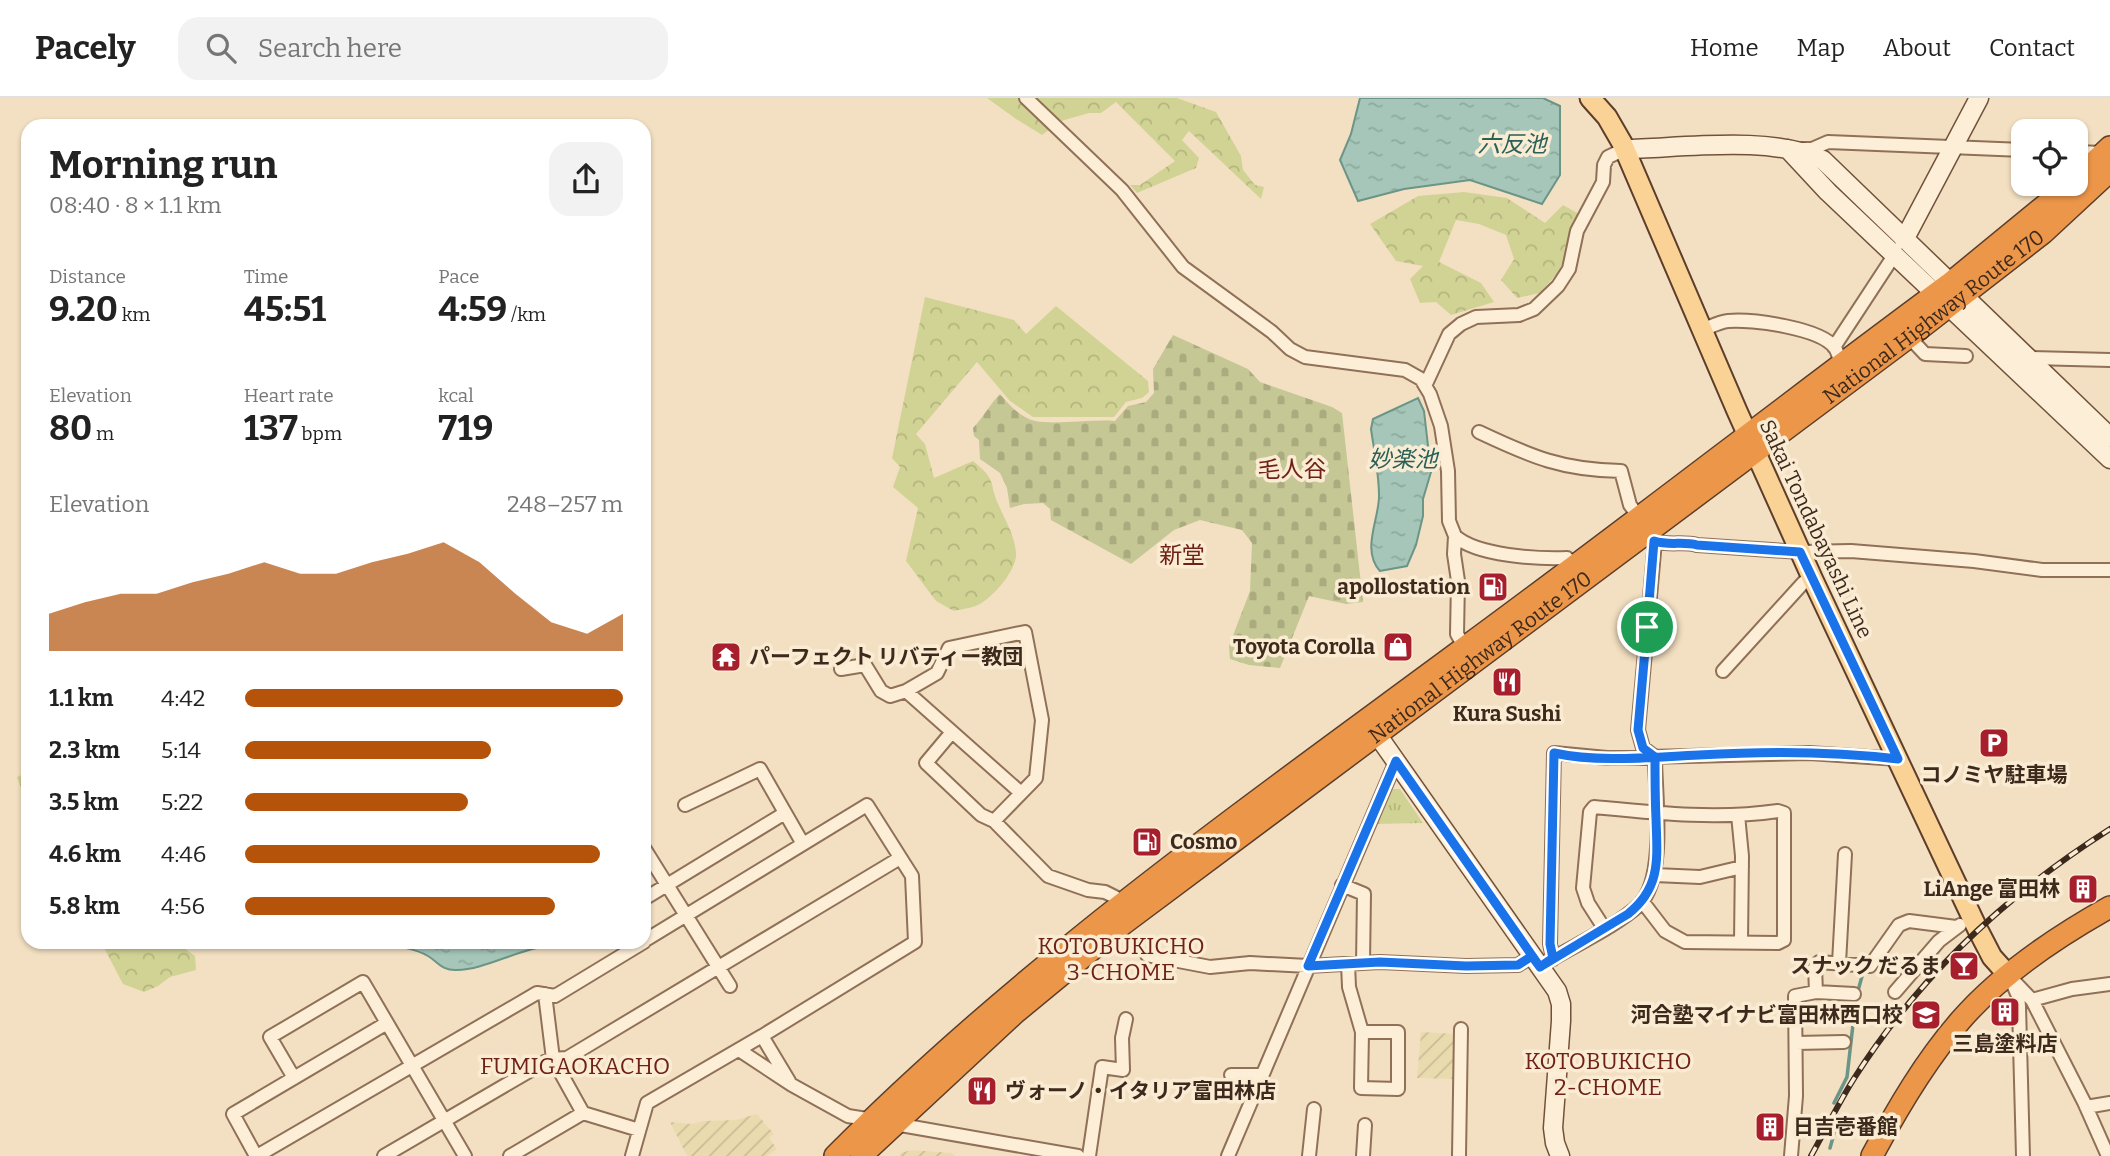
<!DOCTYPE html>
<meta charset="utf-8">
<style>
body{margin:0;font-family:Bitter,"Noto Sans JP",serif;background:#f2f2f2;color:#222;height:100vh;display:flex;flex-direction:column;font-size:26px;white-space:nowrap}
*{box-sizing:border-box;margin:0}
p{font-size:23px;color:#767676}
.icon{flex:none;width:38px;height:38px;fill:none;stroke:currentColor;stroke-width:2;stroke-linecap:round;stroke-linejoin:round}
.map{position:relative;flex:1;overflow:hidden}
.drawer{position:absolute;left:21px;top:21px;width:630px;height:830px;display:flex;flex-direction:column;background:#fff;border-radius:21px;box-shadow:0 2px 5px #0004}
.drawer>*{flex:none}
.tools{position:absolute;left:2011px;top:21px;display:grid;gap:14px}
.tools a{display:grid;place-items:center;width:77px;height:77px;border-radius:14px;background:#fff;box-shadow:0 2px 5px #0004;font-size:35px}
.pin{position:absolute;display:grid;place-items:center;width:60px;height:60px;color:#fff;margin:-30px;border:4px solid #fff;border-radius:50%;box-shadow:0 2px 7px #0007}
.round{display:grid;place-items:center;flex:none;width:74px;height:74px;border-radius:21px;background:#f2f2f2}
.overview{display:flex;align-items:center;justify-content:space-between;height:119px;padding:0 28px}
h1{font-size:38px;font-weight:700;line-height:52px}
.stats{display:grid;grid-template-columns:repeat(3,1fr);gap:10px;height:119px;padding:7px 28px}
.stats div{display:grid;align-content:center}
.stats b{font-size:35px;font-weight:700}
.stats small{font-size:19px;font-weight:400}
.stats p{font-size:19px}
.chart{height:196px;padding:14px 28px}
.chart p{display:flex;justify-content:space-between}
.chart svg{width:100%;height:126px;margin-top:7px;fill:#b45309;opacity:.7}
ul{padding:0 28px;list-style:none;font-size:23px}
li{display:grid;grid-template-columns:112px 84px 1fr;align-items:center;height:52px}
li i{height:18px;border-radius:9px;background:#b45309}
header{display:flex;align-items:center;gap:42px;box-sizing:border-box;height:98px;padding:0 35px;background:#fff;border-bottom:2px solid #e0e0e0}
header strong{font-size:33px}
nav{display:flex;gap:38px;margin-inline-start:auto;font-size:24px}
.search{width:490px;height:63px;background:#f2f2f2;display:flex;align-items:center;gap:18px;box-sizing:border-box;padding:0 24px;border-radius:21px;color:#767676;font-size:26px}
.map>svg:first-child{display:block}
</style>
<header>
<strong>Pacely</strong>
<div class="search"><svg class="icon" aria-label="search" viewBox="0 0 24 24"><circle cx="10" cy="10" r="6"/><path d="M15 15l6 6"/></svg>Search here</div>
<nav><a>Home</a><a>Map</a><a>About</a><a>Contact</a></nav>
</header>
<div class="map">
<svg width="2110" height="1058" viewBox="0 0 2110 1058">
<defs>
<pattern id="farmland-furrows" width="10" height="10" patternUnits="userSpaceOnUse" patternTransform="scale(1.75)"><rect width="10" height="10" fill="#eadbaf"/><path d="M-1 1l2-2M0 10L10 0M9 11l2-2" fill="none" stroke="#cabc96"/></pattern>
<pattern id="forest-crowns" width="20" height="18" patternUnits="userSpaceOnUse" patternTransform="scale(1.75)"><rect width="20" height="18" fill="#d1d394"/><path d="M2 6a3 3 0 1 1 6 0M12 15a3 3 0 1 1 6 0" fill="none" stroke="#b4b57f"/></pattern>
<pattern id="cemetery-stones" width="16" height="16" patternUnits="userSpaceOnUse" patternTransform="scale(1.75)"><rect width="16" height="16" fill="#c5c794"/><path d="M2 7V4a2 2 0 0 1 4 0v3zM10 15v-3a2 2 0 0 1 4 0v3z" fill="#aaab7f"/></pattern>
<pattern id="park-tufts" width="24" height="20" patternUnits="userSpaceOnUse" patternTransform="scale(1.75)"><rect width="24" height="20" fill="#d1d394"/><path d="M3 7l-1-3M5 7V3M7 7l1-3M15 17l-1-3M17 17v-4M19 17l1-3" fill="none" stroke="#b4b57f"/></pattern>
<pattern id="water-ripples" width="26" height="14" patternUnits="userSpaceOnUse" patternTransform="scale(1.75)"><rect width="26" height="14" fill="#a5c6b9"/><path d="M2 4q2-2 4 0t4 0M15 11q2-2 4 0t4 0" fill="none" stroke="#8faa9f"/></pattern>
</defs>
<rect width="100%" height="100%" fill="#f3e0c2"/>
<path fill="url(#farmland-furrows)" d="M1421,934l35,2 -2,45 -37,-1z
M757,1016l17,20 -5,4 8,11 -10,7h-80l-17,-34 21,2 13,-3 31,-1z
M912,1052l40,3 2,3h-54v-3z"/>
<path fill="url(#forest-crowns)" d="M987,0h190l39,14 25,44 2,14 12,15 9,2 -3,12 -72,-68 -7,9 17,18 -3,10 -59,25 -7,-8h10l35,-24 -59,-59 -15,11h-12l-28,8 -19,14 -26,-16z
M1464,94l43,6 38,25 18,-18 16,9 -18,55 -21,24 -23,5 -16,-18 13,-21 -8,-24 -27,-11 -23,-4 -17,42 42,21 13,19 -43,13 -15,-13 -16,1 -10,-24 13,-13 -27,-5 -26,-37 48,-28z
M925,199l89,23 12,14 30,-28 92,75 1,11 -7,6 -16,4 -12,15h-81l-23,-16 -33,-39 -61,72 9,10 9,34 39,-17c25,20 15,21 26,45 7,16 15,28 17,46 2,17 -22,44 -36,52 -7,4 -18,5 -26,7l-18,-10 -30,-40 12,-53 -25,-21 7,-20 -8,-9z
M28,674v35l-11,-30z
M101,844h46l2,3 32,1 14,10 1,14 -26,7 -12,9 -14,6 -21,-8z"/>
<path fill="url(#cemetery-stones)" d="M1173,237l75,34 12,13 72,25 10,6 21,189 -17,2 -37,-8 -29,72 -31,-3 -19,-6 -1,-13 21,-55 2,-48 -10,-13 -42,-10 -26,10 -43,34 -80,-44 -1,-11 -7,-6 -19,1 -14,4 -3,-20 -7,-15 -20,-14 -1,-19 -5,-4 -1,-8c11,-11 16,-23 27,-34 9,11 21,24 35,27 22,4 55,-2 80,0l13,-15 18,-4 8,-9 -1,-24z"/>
<path fill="url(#park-tufts)" d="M1392,691h8l23,34 -49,1 14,-33z"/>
<path fill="url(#water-ripples)" stroke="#6a9587" stroke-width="2" d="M1360,0h183l17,8v69l-18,29 -72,-24 -66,9 -46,12 -18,-41 11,-26z
M1418,300l6,13 7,61 -8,27v17l-7,29 -9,21 -27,5c-19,-21 -1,-51 -1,-75 0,-22 -5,-46 -8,-67l2,-10z
M363,844h175l-1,6c-25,5 -56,22 -80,22 -15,1 -19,-8 -29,-14 -19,-11 -44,-10 -65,-14z"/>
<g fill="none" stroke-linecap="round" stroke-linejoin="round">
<path stroke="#6a9587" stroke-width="3.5" d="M1834,1005l13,-26 9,-79 8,-29
M1830,1050l9,-32"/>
<g stroke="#907057" stroke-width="16">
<path id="street" d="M1026,0l96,92 61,77 89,65 18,17 15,8 100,13 16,9 9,15 11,32 7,45 1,50 6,15 -1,18 4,27 -1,53 8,14
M1801,51h11l16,-7 195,8
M2076,54l27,1
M1702,232c8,-3 17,-8 26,-9 24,-2 93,7 107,27 3,4 4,11 6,16
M1909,239l16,17 41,2
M1834,249l61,-93
M2028,260l82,2
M1425,288l24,-52 12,-10 15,-7 43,-2 15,-6 24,-23 11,-17 8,-38 26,-49 1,-17 4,-8 17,-8
M1479,334c53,25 83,38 142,39l9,34 9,12
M1455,438c22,20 83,23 112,22l9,12
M1655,443c14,5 28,0 42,4l103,7 51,-1 123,10 68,9h68
M841,571l24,-4 16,26 9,5 16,-5 31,-18 12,-25 76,-16 17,88 -6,58 -42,43
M1723,573l81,-89 9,-2
M906,593l115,102
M952,634l-26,31 55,52 13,6 54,55 40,14 17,2 10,5 9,13
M685,707l75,-36 43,75
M1738,717l4,41 -1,86
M644,750l86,138
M1655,777l45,2 42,-10
M1342,787l22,9 -1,69
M644,801l141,-86
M1604,830l-16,-25 -5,-15 7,-76 4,-5c61,6 122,13 184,4l6,2v127l-6,3 -93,-1 -20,-11 -23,-30
M1147,857l63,12 40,-4 58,3 72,-4 86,4 52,-1 14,-9
M1553,861l-3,-15 4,-191 53,5 202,-5 89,6
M1547,864c26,-16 71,-37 92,-57 28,-27 16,-110 16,-148l-12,-9 -5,-18 17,-189 -6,-12
M1839,865l6,-109
M1348,866l1,23 13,45 -1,56 37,1v-57h-36
M2009,878l23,24 52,102 24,54
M2012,884l6,14 1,10 4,150
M1816,894l-1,-25 4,-5 51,4 29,-41 10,-4 47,6
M1895,894l44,-51 21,-16
M545,896l8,65 30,54 56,17
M2032,902l40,-11 38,-5
M762,938l27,45
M1796,945l48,-1
M739,952l53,35 56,31 25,4
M1231,977h31
M294,980l-24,-41 93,-55 102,174
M2086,1009l24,-4
M895,1026l183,32
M256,1058l-23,-42 154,-91
M257,1058l280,-163 18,3 89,-54
M384,1058l166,-97 17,-1 333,-200
M510,1058l73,-43
M632,1058l15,-53 115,-67 153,-94 -3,-66 -45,-71 -223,136
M1089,1058l13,-89 21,3 -1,-32 4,-19
M1228,1058l168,-395
M1309,1058l5,-47
M1363,1058l2,-31
M1459,1058l2,-127
M1791,1058l5,-60 -1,-100 21,-4 38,2"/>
</g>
<g stroke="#72513a" stroke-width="21">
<path id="secondary" d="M1625,51c56,-1 148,-14 198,11l287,277
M1788,51l40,43 282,267
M1904,142l75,-142
M1369,625l188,268 4,13v17l-8,107 2,15 5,13"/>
</g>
<g stroke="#5d3e2b" stroke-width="23">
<path id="primary" d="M1590,0l17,19 15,26 115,268 76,169 165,350 14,27 17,19"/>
</g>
<g stroke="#5d3e2b" stroke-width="24">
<g id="highway">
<path d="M2076,81l34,-32"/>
<path d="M835,1058c189,-191 410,-346 625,-505 164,-120 325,-246 489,-367l122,-100"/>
<path id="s1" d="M861,1058l154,-143 108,-89 786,-587 134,-104 67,-62"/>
<path d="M1872,1058c25,-47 53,-95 88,-135 39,-45 98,-85 150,-114"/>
</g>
</g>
<use href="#street" stroke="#fdeed7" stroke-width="12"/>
<use href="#secondary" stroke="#fdeed7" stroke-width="18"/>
<use href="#primary" stroke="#fbd296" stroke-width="19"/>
<use href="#highway" stroke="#ec9649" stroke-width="21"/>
<g stroke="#3e2a1d" stroke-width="6">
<path id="rail" d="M1811,1058c15,-27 28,-54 44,-79 65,-102 154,-184 255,-248"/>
</g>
<use href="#rail" stroke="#faebd3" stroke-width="3.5" stroke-dasharray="10" stroke-linecap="butt"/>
</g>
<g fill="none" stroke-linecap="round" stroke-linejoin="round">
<g stroke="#fff" stroke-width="14">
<path id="route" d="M1647,529l-9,103 5,18 12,9c0,21 0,41 1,61 1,39 6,69 -28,96l-88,53 -8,-11 -14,9 -52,1 -86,-4 -72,4 88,-205 144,206 13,-9 -3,-14 4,-191c46,10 98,4 145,2 66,-4 133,-4 199,4l-98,-207 -103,-7c-14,-4 -28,1 -43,-4l-7,86"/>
</g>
<use href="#route" stroke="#1a73e8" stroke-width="9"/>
</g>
<defs>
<g id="fuel-square" transform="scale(1.575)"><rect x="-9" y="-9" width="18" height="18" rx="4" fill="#a71f2c" stroke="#faebd3"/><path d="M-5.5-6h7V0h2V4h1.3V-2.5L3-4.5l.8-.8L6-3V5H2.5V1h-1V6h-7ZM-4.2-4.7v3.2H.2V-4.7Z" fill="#fff"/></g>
<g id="shop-square" transform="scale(1.575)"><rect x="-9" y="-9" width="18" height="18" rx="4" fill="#a71f2c" stroke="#faebd3"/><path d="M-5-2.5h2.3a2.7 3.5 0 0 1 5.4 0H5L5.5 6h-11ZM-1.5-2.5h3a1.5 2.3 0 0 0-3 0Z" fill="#fff"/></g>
<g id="temple-square" transform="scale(1.575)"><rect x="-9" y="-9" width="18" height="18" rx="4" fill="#a71f2c" stroke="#faebd3"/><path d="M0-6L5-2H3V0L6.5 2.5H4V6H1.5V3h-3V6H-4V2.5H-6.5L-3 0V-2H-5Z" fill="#fff"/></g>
<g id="restaurant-square" transform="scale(1.575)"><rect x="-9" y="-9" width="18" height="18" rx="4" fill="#a71f2c" stroke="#faebd3"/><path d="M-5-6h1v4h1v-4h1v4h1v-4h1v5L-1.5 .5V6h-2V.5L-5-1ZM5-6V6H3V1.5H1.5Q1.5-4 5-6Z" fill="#fff"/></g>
<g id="parking-square" transform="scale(1.575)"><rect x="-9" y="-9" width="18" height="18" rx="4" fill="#a71f2c" stroke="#faebd3"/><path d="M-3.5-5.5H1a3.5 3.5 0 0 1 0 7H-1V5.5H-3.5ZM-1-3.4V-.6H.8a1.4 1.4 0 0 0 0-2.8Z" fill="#fff"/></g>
<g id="building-square" transform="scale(1.575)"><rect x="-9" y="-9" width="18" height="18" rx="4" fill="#a71f2c" stroke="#faebd3"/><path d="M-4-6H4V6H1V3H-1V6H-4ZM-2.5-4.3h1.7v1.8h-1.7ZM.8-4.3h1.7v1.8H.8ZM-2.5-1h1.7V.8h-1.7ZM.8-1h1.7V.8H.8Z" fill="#fff"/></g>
<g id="bar-square" transform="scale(1.575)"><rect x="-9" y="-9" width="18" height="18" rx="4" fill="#a71f2c" stroke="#faebd3"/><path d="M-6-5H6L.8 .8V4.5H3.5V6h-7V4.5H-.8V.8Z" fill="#fff"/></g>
<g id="school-square" transform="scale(1.575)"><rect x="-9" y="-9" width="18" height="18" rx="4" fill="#a71f2c" stroke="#faebd3"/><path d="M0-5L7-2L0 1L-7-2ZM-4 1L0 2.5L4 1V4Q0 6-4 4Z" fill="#fff"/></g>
</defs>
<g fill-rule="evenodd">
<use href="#fuel-square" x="1493" y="489"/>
<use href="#shop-square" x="1398" y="549"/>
<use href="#temple-square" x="726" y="559"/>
<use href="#restaurant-square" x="1507" y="584"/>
<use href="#parking-square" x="1994" y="645"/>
<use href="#fuel-square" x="1147" y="744"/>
<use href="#building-square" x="2083" y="791"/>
<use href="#bar-square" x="1964" y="868"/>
<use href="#building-square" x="2005" y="914"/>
<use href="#school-square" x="1926" y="917"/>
<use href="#restaurant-square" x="982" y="993"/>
<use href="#building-square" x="1770" y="1029"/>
</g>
<g text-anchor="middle" stroke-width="7" stroke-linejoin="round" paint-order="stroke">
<g font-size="21" fill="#3e2a1d" stroke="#faebd3">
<text dy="7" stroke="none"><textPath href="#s1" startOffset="1363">National Highway Route 170</textPath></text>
<text transform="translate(1816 431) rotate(65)" y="7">Sakai Tondabayashi Line</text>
<text dy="7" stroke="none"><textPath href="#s1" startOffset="796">National Highway Route 170</textPath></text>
</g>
<g font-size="21" font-weight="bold" fill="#3e2a1d" stroke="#faebd3" text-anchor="end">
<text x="1470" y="496">apollostation</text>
<text x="1375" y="556">Toyota Corolla</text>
<text x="749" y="566" text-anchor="start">パーフェクト リバティー教団</text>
<text x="1507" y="623" text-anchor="middle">Kura Sushi</text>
<text x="1994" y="684" text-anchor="middle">コノミヤ駐車場</text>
<text x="1170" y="751" text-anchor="start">Cosmo</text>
<text x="2060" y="798">LiAnge 富田林</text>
<text x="1941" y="875">スナック だるま</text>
<text x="1903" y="924">河合塾マイナビ富田林西口校</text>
<text x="2005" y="953" text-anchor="middle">三島塗料店</text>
<text x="1005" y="1000" text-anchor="start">ヴォーノ・イタリア富田林店</text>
<text x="1793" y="1036" text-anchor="start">日吉壱番館</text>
</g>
<g font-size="23" font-style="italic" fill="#2a6057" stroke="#faebd3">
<text x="1512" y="54">六反池</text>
<text x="1403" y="369">妙楽池</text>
</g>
<g font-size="23" fill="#702116" stroke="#faebd3">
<text x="1292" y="379">毛人谷</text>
<text x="1182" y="465">新堂</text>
<text x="1121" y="856">KOTOBUKICHO<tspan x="1121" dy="26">3-CHOME</tspan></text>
<text x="1608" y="971">KOTOBUKICHO<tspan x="1608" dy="26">2-CHOME</tspan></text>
<text x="575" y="976">FUMIGAOKACHO</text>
</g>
</g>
</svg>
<div class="tools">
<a><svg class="icon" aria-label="locate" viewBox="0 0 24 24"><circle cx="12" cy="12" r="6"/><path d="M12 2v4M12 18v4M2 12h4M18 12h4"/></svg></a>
</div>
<div class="pin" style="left:1647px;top:529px;background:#1e9e55"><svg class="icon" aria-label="arrive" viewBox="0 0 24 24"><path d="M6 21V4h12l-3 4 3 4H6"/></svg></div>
<section class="drawer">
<div class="overview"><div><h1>Morning run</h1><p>08:40 · 8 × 1.1 km</p></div><a class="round"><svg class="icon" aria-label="share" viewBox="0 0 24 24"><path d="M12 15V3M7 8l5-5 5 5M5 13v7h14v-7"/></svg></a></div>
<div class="stats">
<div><p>Distance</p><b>9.20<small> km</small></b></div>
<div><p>Time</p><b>45:51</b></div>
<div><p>Pace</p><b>4:59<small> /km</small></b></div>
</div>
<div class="stats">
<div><p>Elevation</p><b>80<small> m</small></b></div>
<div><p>Heart rate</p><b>137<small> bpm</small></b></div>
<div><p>kcal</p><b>719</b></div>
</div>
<div class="chart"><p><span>Elevation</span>248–257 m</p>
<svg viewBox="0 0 160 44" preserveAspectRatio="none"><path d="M0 44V31L10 27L20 24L30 24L40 20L50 17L60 13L70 17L80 17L90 13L100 10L110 6L120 13L130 24L140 34L150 38L160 31V44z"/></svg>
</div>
<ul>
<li><b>1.1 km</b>4:42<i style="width:100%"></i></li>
<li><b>2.3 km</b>5:14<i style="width:65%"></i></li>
<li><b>3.5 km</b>5:22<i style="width:59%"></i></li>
<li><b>4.6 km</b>4:46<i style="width:94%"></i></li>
<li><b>5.8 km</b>4:56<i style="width:82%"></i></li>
</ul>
</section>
</div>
